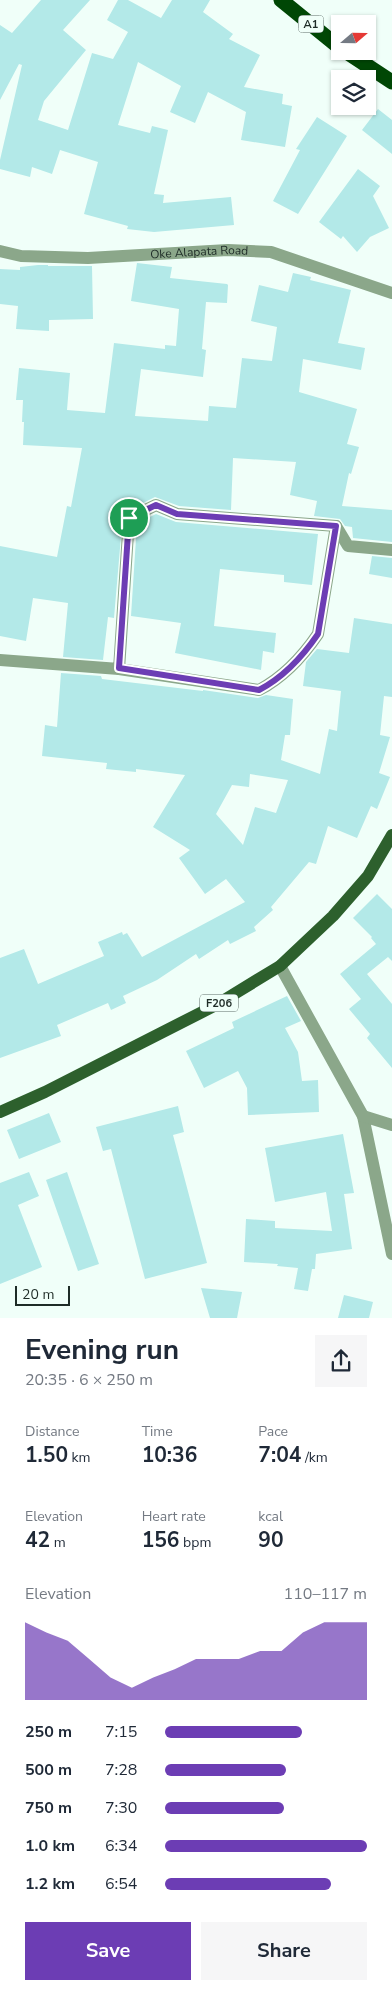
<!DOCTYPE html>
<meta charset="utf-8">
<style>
body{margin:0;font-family:"Nunito Sans",sans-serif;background:#f6f6f7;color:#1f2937;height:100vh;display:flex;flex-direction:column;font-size:19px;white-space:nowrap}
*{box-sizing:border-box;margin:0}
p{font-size:16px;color:#747a83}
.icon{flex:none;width:28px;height:28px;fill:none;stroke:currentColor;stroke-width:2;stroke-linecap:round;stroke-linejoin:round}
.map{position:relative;height:1318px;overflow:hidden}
.sheet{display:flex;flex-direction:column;background:#fff;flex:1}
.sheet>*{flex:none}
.needle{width:32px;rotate:70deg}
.controls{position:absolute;left:331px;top:15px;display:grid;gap:10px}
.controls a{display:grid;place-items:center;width:45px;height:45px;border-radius:0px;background:#fff;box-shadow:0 1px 4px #0004;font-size:25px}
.scale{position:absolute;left:15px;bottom:12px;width:55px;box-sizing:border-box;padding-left:5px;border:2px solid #1e2c27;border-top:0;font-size:14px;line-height:18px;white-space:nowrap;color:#1e2c27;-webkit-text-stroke:4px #f0fff9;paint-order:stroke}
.pin{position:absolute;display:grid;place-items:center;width:42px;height:42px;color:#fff;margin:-21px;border:2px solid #fff;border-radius:50%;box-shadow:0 1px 5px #0007}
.round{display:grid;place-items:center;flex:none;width:52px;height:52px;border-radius:0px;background:#f6f6f7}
.summary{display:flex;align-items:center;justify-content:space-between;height:85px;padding:0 25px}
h1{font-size:28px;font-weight:700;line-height:38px}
.metrics{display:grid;grid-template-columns:repeat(3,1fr);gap:8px;height:85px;padding:5px 25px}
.metrics div{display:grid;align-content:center}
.metrics b{font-size:21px;font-weight:700}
.metrics small{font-size:14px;font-weight:400}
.metrics p{font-size:14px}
.chart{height:140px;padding:10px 25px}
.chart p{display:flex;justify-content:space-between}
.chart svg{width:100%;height:90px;margin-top:5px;fill:#6c3db4;opacity:.7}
.action{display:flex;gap:10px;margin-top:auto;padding:10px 25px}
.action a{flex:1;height:58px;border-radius:0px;background:#6c3db4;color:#fff;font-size:20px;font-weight:700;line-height:58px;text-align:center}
.action a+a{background:#f6f6f7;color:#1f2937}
ul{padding:0 25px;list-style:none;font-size:16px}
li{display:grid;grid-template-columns:80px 60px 1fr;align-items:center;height:38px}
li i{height:12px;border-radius:6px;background:#6c3db4}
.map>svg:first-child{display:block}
</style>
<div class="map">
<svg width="392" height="1318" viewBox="0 0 392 1318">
<rect width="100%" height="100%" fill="#f0fff9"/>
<path fill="#b3e9e8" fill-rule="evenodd" d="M41,0h49l-27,30 23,20 -42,51 -6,19 30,10 24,-77 21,6 15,-27 -21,-12 11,-20h10l33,18 11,-18h38l-7,12 30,22 -4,5 31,16 -16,32 39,7 -1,10 10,2 -7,41 -44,-7 5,-28 -38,-20 -13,31 -25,-11 11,-26 -43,-24 -20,63 32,8 2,-7 16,4 -14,64 10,1 -1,8 68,-6 3,28 -80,7 -27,-3 1,-3 -44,-12 14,-52 -38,-12 -8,24 -20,-7 -2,10 -30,-8v-9l22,-95 -3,-1 -19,36v-75l12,8z
M378,109l14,11v34l-30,-24z
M317,117l30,19 -49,78 -25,-13 27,-51 -4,-1z
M358,169l22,17 -7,10 16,32 -19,9 -13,15 -14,-16 -2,3 -22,-17z
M137,263l35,4 -2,11 57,6 1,1 -1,18 -21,-1 -4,47 4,1 -3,27 -62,-8 -6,47 73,5 1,-15 27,2 6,-50 30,3 5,-34 -26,-6 8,-36 29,7 5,-19 18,4 -1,3 41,10 -13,53 27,5 -4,22 -58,-11 -4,33 58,17 -10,35 12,3 -8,27 -2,-1 -7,33 50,4v32l-39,-4 -1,-11 -7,-1 -5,-7 -26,-3 3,-15 -27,-6 6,-33 -63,-4 -2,52 -52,-4 -24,-9 -32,16 -9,105 -6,-1 -5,43 -40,-3 5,-54 -35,-5 -7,43 -26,-5v-90l57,11 10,-51 4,1 11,-59 -59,-3 1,-23h-2l1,-22h-7l3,-32 51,5 -3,37 38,3 9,-70 51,6v-4l11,1 3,-37 -48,-8z
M38,265h10v1h44l1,53 -44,1v11l-33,-2 2,-23 -18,-2v-35l20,1v-3z
M156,514l20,8 142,12 -6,51 -28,-3v-7l-64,-6 -6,57 62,7 -2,20 -11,-2 -2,19 -86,-17 6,-30 -50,-7 6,-93z
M372,556l20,2v20l-23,-4z
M354,618l38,6v73l-8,-1 -4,39 10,2 -11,36 11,4 -13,32 -6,-3 -14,32 -29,-12 -12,38 -7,-2 -38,45 2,3 -19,17 2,4 -26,13 -2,-4 -29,19 -3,-5 -39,26 -34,16 3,7 -15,7 -3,-7 -51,22 4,11 -61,22v-100l24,-9 14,35 66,-28 -6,-14 24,-10 1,3 4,-2 15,24 103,-55 -19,-23 -21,15 -26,-36 11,-8 -37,-23 32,-52 -49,-6v3l-30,-3 1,-6 -65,-7 3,-31 12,2 4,-54 40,3 1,3 101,12v-1l55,8 8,-3 27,4 -3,36h-5l-4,25 39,14 9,-45 8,2 4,-40 -38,-5 3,-24 11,-13 32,4zM250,774l38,6 -12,33 -21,-6 -12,38 -27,-31 16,-29 17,2z
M377,894l15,15v52l-4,-4 -21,17 25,30v64l-25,-30 3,-4 -21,-25 12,-10 -21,-25 36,-30 -5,-6 1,-1 -19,-19z
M287,996l14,25 -16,7 13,24 4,29 16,-1 1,32 -71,3 -1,-27 -9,-17 -34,17 -18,-37 48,-23 -2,-6z
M178,1106l6,26 -11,3 34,128 -62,16 -34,-130 -8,2 -7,-24z
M49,1113l12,29 -42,17 -12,-29z
M343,1134l11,59 -10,1 8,55 -36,5 -1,15h-3l-4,22 -14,-2 4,-21 -21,-2 1,-2 -34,-2 2,-43 29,2v7l57,3 -6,-39 -51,10 -10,-54z
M29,1172l10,24 -21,9 24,62 -42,17v-101z
M67,1172l32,92 -21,7 -32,-91z
M201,1288l41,4 -5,26h-27z
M344,1295l29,7 -4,16h-31z"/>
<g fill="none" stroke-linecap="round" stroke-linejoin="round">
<g stroke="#8ba78a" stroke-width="12">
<path id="s1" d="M0,251l21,5 67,2 140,-8 43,2 121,41"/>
<path d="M0,660l119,9 10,-151 27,-13 21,9 159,12 12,20 44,4"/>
<path d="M119,669l140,21c23,-12 44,-34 59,-56l18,-108"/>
<path d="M280,966l83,150 29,138"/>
<path d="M363,1116l29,9"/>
</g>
<path stroke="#2d602d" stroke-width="12" d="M0,1112l45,-20 171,-87 64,-39 53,-50 35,-40 24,-41"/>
<path stroke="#004705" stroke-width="15" d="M281,0l59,48
M345,51l47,31"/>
</g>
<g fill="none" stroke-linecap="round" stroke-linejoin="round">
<g stroke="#fff" stroke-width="10">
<path id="route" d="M156,505l21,9 159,12 -18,108c-15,22 -36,44 -59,56l-140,-22 10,-150z"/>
</g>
<use href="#route" stroke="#6c3db4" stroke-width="6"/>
</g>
<g text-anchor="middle" stroke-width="4" stroke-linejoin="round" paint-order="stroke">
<g fill="#f0fff9" stroke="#5d6b66" stroke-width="1">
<rect x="298.5" y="15.5" width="25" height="17" rx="4"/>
<rect x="200" y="994.5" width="38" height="17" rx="4"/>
</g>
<g font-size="11" font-weight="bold" fill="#1e2c27">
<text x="311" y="28">A1</text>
<text x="219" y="1007">F206</text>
</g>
<g font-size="12" fill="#1e2c27" stroke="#f0fff9">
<text dy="4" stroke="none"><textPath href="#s1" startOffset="200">Oke Alapata Road</textPath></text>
</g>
</g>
</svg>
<div class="controls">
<a><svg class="needle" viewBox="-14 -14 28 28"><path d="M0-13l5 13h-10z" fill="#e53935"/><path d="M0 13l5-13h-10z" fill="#747a83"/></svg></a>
<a><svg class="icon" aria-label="layers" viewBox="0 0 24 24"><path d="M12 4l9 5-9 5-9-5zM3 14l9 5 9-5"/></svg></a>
</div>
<div class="scale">20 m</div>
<div class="pin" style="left:129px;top:518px;background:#1e9e55"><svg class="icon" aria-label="arrive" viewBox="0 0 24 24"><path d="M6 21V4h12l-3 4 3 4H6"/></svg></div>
</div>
<section class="sheet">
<div class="summary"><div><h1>Evening run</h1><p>20:35 · 6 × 250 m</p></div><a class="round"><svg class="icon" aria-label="share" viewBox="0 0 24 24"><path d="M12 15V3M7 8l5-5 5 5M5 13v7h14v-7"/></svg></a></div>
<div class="metrics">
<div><p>Distance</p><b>1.50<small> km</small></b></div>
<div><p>Time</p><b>10:36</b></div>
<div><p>Pace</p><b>7:04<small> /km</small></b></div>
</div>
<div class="metrics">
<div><p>Elevation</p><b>42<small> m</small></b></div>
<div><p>Heart rate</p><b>156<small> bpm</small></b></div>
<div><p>kcal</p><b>90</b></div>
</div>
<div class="chart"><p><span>Elevation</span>110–117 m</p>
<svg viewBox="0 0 160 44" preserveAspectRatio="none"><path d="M0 44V6L10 11L20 15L30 24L40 33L50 38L60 33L70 29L80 24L90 24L100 24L110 20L120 20L130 11L140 6L150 6L160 6V44z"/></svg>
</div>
<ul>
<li><b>250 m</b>7:15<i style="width:68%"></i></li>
<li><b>500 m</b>7:28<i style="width:60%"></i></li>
<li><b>750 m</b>7:30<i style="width:59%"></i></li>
<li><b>1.0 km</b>6:34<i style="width:100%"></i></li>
<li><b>1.2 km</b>6:54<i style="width:82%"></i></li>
</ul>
<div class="action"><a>Save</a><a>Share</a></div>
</section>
